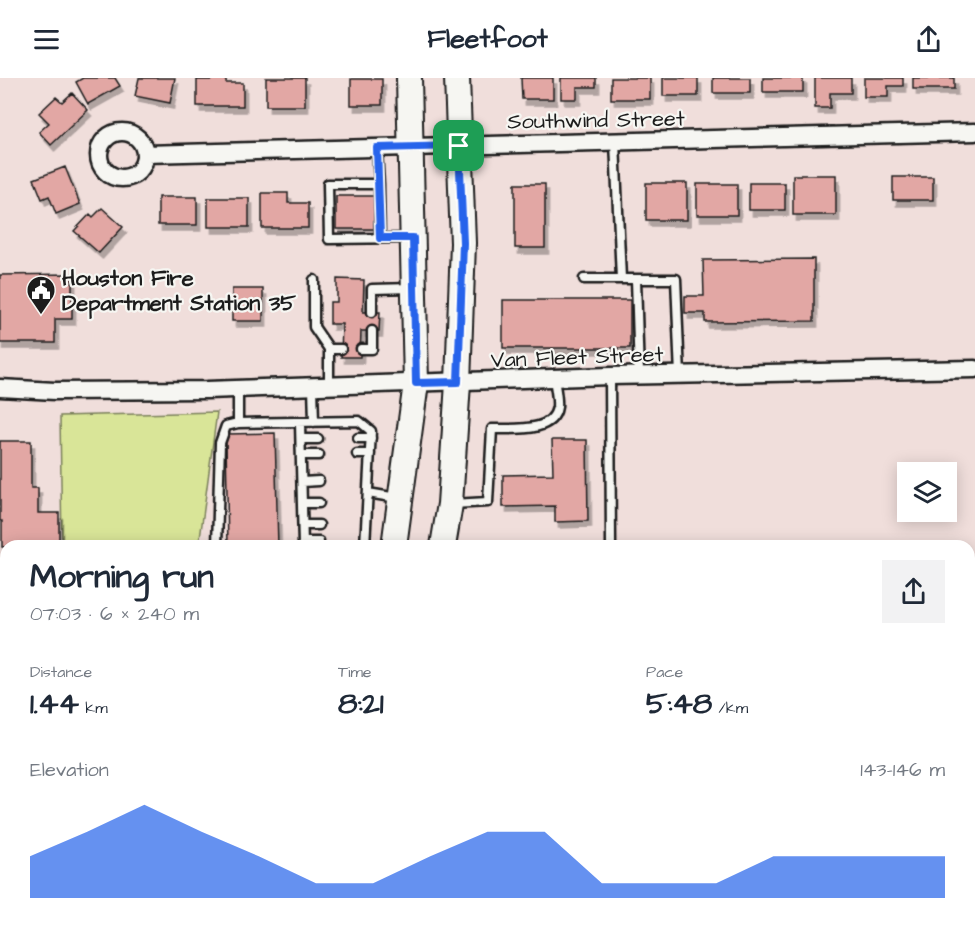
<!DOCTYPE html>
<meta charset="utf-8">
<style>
body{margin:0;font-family:"Architects Daughter",sans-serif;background:#f2f2f3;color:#1f2937;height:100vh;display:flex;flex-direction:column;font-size:22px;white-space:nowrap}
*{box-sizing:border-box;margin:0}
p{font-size:20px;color:#747a83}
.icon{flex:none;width:33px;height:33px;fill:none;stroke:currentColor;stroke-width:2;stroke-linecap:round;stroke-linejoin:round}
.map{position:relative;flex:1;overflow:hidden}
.sheet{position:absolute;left:0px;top:462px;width:975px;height:386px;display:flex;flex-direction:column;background:#fff;border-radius:18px 18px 0 0;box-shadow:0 3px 15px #0003}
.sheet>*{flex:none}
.fabs{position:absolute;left:897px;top:384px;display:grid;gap:12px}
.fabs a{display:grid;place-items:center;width:60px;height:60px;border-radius:0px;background:#fff;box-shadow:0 3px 15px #0003;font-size:30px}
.pin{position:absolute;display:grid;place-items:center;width:51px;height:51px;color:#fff;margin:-26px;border-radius:12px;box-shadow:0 3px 9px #0006}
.round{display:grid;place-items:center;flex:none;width:63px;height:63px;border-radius:0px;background:#f2f2f3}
.headline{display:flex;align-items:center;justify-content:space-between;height:102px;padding:0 30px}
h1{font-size:33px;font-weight:700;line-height:45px}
.metrics{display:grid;grid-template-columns:repeat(3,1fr);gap:9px;height:102px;padding:6px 30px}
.metrics div{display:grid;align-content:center}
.metrics b{font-size:30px;font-weight:700}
.metrics small{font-size:16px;font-weight:400}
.metrics p{font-size:16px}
.chart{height:168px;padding:12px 30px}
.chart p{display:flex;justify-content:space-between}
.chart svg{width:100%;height:108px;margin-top:6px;fill:#2563eb;opacity:.7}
header{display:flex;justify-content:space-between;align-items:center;height:78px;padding:0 30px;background:#fff;font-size:27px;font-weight:700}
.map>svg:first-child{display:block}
</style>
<header><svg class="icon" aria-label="menu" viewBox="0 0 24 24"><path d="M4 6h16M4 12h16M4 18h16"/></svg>Fleetfoot<svg class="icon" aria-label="share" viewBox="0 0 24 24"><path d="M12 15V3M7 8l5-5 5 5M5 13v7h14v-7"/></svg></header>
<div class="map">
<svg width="975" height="847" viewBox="0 0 975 847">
<defs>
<filter id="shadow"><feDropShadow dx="3.5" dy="6" stdDeviation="0" flood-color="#0004"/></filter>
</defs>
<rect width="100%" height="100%" fill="#f0dedb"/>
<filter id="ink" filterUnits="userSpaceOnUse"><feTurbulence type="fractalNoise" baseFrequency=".0167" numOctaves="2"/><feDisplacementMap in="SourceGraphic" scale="12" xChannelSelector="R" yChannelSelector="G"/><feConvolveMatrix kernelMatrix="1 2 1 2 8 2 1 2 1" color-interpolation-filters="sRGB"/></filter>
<g filter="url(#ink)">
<path fill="#d9e598" stroke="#7a805a" stroke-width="1.5" d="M217,334l-18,134h-137l-2,-130z"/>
<path fill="#e2a7a4" stroke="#1c1c1c" stroke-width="1.5" filter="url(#shadow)" d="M83,0h32l5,8 -32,18 -12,-22z
M139,0h36l-5,25 -35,-7z
M212,0h14v5h17v23h-46v-26h15z
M266,0h39v28h-39z
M521,0h32v21h-31z
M561,0h35v9h-19v12h-16z
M611,0h39v21h-39z
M663,0h35v18h-35z
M713,0h37v15h-37z
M763,0h40v14h-40z
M815,0h36v15h-21v15h-15z
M864,0h39v8h-15v11h-24z
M913,0h41v11h-41z
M351,1h31v26h-31z
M72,15l16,17 -37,35 -12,-13 10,-9 -10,-10 17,-16 6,5z
M65,89l15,37 -24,10 -7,-18 -7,3 -8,-20z
M793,97h43v40h-43z
M893,99h40v23h-40z
M646,105h41v37h-41z
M749,105h36v27h-36z
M515,106h30v64h-30z
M697,106h40v31h-40z
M262,115h26v10h20v25h-46z
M336,118h38v33h-38z
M158,119h39v28h-39z
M208,120h41v29h-41z
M102,130l21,19 -24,26 -25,-22 16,-17 3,3z
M814,181v62l-109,1v-9h-20v-17h19l-1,-36z
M72,196v45h-17v24h-55v-68z
M337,201l27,1 -1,32h17l-1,19h-18l-1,26h-19l1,-33h-12v-22h7z
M232,211h31v32h-31z
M503,222h127v48h-127z
M275,355l3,113h-50l-2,-104 2,-8z
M552,362h35l1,81 -33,1v-16l-52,1v-32l50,-1z
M0,363h31v47h7v25h21v33l-57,1v-26h-2z
M0,635h6v48h-6z
M969,787h6v39h-6z
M0,821h6v26h-6z
M14,842h38v5h-38z
M63,842h32v5h-32z
M109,842h40v5h-40z
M157,842h44v2h-44z
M595,842h19v5h-19z"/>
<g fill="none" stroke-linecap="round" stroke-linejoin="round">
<g stroke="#1c1c1c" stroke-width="13">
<path id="service" d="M615,64l6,137
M377,70l2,36
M380,160l-1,-54h-51l1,55 81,-1
M584,201h52l3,97
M636,201h40l4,97
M314,202v47l15,22v37
M372,234v-23l41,-1
M329,271h12
M361,271h11v-18
M610,298l1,170
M313,308l1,36
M238,311v34l121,-2 12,10 -6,115
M300,345l3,123
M358,360h13
M301,361h17
M357,376h13
M301,377h18
M302,404l17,-1
M368,415l29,5
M302,425h17
M452,426l36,-2 4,-73c20,-1 61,5 65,-22 1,-9 -2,-20 -3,-29
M303,447h16
M303,464h16
M217,468l3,-103 6,-17 12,-3
M0,699h6"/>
</g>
<g stroke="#1c1c1c" stroke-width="21">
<path id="minor" d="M99 77a23 23 0 1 1 46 0a23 23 0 1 1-46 0Z
M145,76l830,-22
M0,310l55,3 152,-1 403,-14 365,-7"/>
</g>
<g stroke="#1c1c1c" stroke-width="28">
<path id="secondary" d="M394,468l22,-163 -7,-305
M443,468l7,-42 8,-121 5,-140 -6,-165
M288,847l1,-5
M339,847l2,-5"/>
</g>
<use href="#service" stroke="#f6f6f2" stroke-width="8"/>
<use href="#minor" stroke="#f6f6f2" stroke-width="16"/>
<use href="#secondary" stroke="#f6f6f2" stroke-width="24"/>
</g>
</g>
<g fill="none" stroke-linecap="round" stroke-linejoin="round" filter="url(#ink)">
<g stroke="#fff" stroke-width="12">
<path id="route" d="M459,68l4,97 -5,139 -42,1 -3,-145h-33l-3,-90z"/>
</g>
<use href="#route" stroke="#2563eb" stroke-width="8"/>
</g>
<defs>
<g id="civic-pin" transform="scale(1.5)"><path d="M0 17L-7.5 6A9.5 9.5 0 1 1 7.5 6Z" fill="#1c1c1c" stroke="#f6f6f2"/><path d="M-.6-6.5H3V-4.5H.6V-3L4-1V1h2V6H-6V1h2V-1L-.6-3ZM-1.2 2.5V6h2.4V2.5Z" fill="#fff"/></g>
</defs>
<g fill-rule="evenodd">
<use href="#civic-pin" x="41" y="212"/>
</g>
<g text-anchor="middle" stroke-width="4.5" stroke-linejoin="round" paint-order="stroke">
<g font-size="22" fill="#1c1c1c" stroke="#f6f6f2">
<text transform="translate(596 41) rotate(-1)" y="8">Southwind Street</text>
<text transform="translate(577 278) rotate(-2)" y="8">Van Fleet Street</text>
</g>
<g font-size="22" font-weight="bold" fill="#1c1c1c" stroke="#f6f6f2" text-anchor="start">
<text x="62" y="207">Houston Fire<tspan x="62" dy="25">Department Station 35</tspan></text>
</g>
</g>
</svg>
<div class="fabs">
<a><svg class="icon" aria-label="layers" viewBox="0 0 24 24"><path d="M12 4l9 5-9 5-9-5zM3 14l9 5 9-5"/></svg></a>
</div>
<div class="pin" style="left:459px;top:68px;background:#1e9e55"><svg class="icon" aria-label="arrive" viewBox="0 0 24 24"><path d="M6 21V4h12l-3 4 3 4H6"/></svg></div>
<section class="sheet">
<div class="headline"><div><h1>Morning run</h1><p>07:03 · 6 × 240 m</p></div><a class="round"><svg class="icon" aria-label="share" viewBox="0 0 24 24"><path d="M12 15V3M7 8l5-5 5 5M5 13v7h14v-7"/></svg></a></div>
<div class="metrics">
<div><p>Distance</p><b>1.44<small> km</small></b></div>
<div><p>Time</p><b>8:21</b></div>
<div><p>Pace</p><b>5:48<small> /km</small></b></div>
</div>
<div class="chart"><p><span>Elevation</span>143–146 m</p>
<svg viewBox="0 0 160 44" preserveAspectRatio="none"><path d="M0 44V27L10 17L20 6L30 17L40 27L50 38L60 38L70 27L80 17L90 17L100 38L110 38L120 38L130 27L140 27L150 27L160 27V44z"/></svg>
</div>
</section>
</div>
